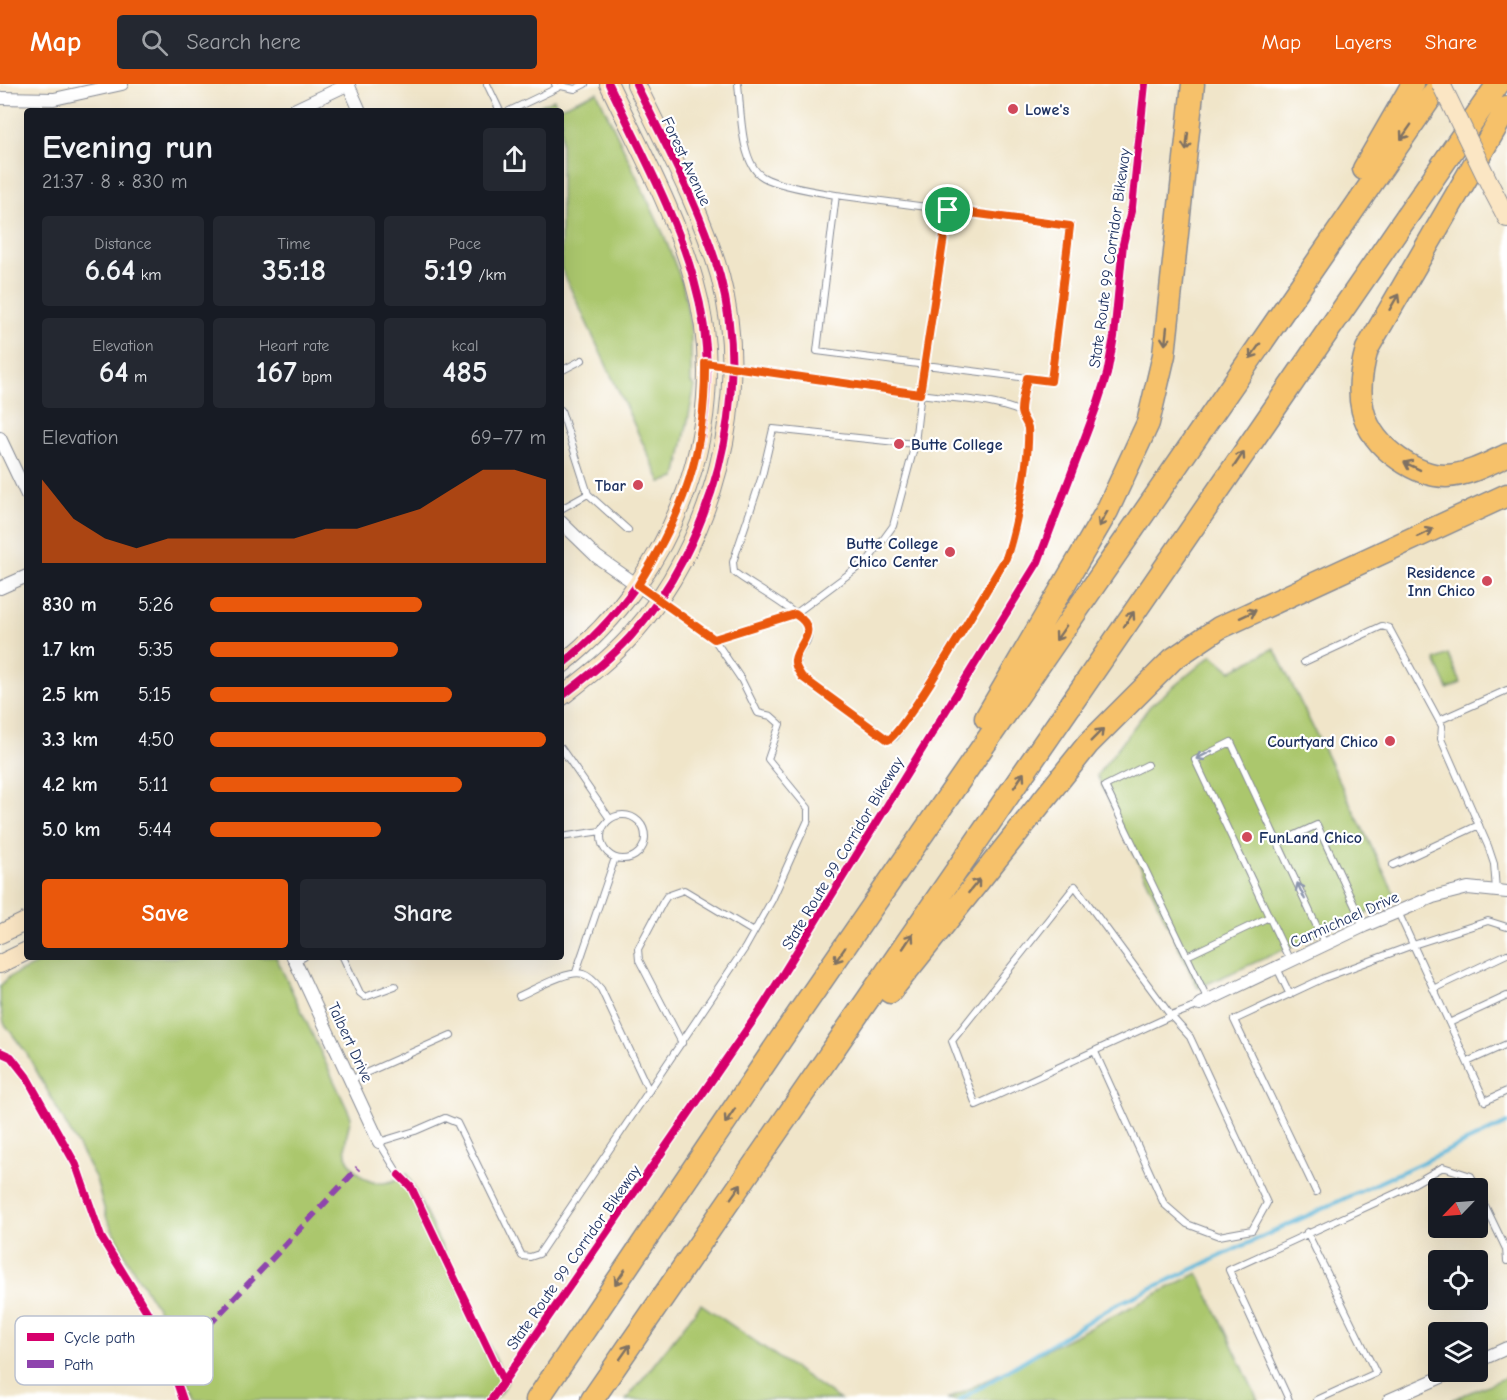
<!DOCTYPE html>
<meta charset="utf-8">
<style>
body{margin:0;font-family:"Comic Neue",sans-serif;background:#242831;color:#f1f3f6;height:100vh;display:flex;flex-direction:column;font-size:22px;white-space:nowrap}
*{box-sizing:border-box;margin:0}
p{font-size:20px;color:#9ea1a6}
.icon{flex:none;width:33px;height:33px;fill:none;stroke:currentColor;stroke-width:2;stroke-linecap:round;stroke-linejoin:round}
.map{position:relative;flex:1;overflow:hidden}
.drawer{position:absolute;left:24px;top:24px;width:540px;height:852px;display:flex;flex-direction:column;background:#171b24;border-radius:6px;box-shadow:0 6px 24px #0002}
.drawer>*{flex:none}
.needle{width:39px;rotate:245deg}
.controls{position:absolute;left:1428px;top:1094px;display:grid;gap:12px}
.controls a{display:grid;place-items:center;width:60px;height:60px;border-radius:6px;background:#171b24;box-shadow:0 6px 24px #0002;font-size:30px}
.pin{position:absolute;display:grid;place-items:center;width:51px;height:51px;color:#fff;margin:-26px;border:3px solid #fff;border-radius:50%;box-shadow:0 2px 6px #0007}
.round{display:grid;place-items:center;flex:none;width:63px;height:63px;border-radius:6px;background:#242831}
.overview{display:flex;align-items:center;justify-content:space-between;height:102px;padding:0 18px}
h1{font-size:33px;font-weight:700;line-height:45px}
.stats{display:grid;grid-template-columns:repeat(3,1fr);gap:9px;height:102px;padding:6px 18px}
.stats div{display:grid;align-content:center;border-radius:6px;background:#242831;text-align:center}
.stats b{font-size:30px;font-weight:700}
.stats small{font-size:16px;font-weight:400}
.stats p{font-size:16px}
.chart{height:168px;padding:12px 18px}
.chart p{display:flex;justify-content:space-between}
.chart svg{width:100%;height:108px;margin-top:6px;fill:#ea580c;opacity:.7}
.cta{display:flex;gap:12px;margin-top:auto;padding:12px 18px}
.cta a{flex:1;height:69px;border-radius:6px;background:#ea580c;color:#fff;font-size:24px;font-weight:700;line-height:69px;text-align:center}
.cta a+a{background:#242831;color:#f1f3f6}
ul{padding:0 18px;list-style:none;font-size:20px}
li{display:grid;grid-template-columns:96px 72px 1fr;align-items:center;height:45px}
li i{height:15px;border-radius:8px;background:#ea580c}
header{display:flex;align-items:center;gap:36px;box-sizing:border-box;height:84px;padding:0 30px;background:#ea580c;color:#fff}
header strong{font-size:28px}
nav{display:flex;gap:33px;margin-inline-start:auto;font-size:21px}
.search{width:420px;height:54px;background:#242831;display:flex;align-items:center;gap:15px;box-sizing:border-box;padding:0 21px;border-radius:6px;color:#9ea1a6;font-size:22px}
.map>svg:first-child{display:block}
</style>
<header>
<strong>Map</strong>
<div class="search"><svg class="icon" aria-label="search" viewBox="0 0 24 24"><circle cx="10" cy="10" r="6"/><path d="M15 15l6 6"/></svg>Search here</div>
<nav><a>Map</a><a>Layers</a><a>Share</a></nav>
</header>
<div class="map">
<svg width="1507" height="1316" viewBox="0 0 1507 1316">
<rect width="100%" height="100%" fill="#fff"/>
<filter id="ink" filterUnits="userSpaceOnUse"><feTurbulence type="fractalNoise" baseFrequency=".0167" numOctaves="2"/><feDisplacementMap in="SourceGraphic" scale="12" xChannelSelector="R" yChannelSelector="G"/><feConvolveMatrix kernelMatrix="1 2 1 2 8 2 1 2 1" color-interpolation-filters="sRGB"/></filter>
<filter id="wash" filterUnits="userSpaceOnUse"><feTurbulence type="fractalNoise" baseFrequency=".008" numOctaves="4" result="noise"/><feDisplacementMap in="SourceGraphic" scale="24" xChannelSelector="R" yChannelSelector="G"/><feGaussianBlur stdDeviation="1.35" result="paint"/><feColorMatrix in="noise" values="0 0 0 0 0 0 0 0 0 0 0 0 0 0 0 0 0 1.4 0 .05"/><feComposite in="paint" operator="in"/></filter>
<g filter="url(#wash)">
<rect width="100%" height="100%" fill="#f0e5c9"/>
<path fill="#abc76d" stroke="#637b66" stroke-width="1.5" d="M597,8l66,141 20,52 8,46v52l4,3 -19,92 -15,4 -100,-214v-157h-33l26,-12 4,9z
M1274,564l123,251 -199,89 -101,-213 53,-69 62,-51 19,16z
M1448,570l13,29 -13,6 -13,-29z
M51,873h225l75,160c-3,12 -7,25 -5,38 1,5 4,8 7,12 15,21 35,19 54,7l100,209 -12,17h-300l-37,-91 -28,-44 -23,-46 -11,-40 -69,-125 -23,-31 -4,-19v-18l9,-9z
M1198,1189l60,127h-311z
M701,1220l139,96h-214z
M1507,1293v23h-56z"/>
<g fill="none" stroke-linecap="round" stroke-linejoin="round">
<path stroke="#5bb6d9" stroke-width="4" d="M960,1316l153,-94 394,-183"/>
</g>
</g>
<g filter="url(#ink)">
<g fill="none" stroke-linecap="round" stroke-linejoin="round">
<g stroke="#868a94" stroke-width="8">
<path id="lane" d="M487,0l13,27
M562,0l-1,2 14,3 10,-5
M738,0c3,24 2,80 25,93 15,9 55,15 73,18
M509,27l48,-23 -2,-4
M836,111l234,31 -19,155 -234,-30z
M709,280l23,2 188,28c33,5 71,5 101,18 2,4 5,9 6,13 6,21 -13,111 -21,133l-111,179 -7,3 -86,-63c-18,-28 9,-25 6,-47 -3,-17 -59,-45 -74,-58l-1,-10 29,-86 11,-47 142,15c8,-79 21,-156 33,-234
M561,287l21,-11
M561,326l27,84 40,36
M1021,328l6,-34
M561,425l27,-15
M714,555l81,-25 74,-55 24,-33 22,-82
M1304,578l78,-36 7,2 53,98 -1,13 47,107 6,18 2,26
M1440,636l67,-30
M561,664l49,71
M1147,681l-42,21 103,214
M601 753a22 22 0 1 1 44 0a22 22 0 1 1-44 0Z
M561,753l40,-6
M1278,759l39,-18 47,101
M1393,781l86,-40
M1398,828l87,189 22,-10
M1187,872l82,-39
M343,873l17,36 5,4 30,-11
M295,877l9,-4
M1290,877l-95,-201 36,-18 94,202
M1277,884l13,27
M576,888l39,-114
M1433,905l74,-35
M519,912c14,-6 50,-27 64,-22 7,2 13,9 18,15l48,102
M1449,939l58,-27
M682,959l-43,-83 -1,-11 25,-47 4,-6 17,-6 70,42
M1095,968l69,152 23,20 32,12 33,-6 15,-27 -77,-166 -19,-21 -96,-130 -123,155 24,64 195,-89 29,-11
M1467,978l40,-18
M350,996l101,-45
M399,1091l-20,-33 36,-11 30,-13 12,5 65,133 8,1 9,-3 206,-306 27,-48 36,-80v-12l-40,-49 12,-35 -9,-8 -13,-3 -17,-34 -27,-40 -52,-37
M1478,1107l28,58 1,12
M1316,1108l-82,-172 90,-42 89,-33 75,-24 19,6
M1307,1148l69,141 -59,27
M1289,1316l-60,-130 172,-79 42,-24 28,9 5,12"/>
</g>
<g stroke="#868a94" stroke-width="14">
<path id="street" d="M348,0l12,27
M0,14l54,1 68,-15
M292,27l57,-27
M0,354l27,57
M561,438l36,35 62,43
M0,504l27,-12
M293,873l86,185
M1200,920l164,-78 69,-29 35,-9 39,4
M1478,1277l29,-13
M1389,1316l66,-29"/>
</g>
<g stroke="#868a94" stroke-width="20">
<path id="secondary" d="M1493,107l14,27
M561,581c114,-90 174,-243 133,-385 -19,-68 -55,-132 -85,-196
M561,613c24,-19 48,-37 69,-60 83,-93 123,-240 90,-361 -19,-67 -54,-130 -84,-192
M0,850l27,-13
M0,880l27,-13"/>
</g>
<g stroke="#868a94" stroke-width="25">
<path id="highway" d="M1507,24l-140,241c-13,45 -9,82 32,110 13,9 30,17 47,17 22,-1 42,-12 61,-21
M1364,85l49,-85
M986,634l121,-207 41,-88 16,-68 29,-271
M890,908l198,-248 85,-85 46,-31 288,-133
M537,1316l244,-361 659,-955
M592,1316l906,-1316"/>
</g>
<use href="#lane" stroke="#fff" stroke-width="6"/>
<use href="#street" stroke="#fff" stroke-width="12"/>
<use href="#secondary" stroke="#fbe6c4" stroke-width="18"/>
<use href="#highway" stroke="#f6c16b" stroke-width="22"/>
<g stroke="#868a94" stroke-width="20" stroke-linecap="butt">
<path id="secondary-bridge" d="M1441,0l52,107"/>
</g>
<use href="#secondary-bridge" stroke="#fbe6c4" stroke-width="18"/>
<path stroke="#8e44ad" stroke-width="6" stroke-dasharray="12 6" stroke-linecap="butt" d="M171,1281l187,-197"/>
<g stroke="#fff" stroke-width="11">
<path id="cycleway" d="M561,581c114,-90 174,-243 133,-385 -19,-68 -55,-132 -85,-196
M561,613c24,-19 48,-37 69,-60 83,-93 123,-240 90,-361 -19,-67 -54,-130 -84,-192
M0,968l11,5 15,19 50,89 25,72 59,96 23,67
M399,1091l12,12 93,195
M491,1316l272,-394 275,-444 58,-154 11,-34 7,-37 9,-93 9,-37 13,-123"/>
</g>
<use href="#cycleway" stroke="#d6006c" stroke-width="8"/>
</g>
<defs><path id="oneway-shaft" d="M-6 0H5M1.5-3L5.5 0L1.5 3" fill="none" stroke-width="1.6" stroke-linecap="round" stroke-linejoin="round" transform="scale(1.5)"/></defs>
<g stroke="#7e7164">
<use href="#oneway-shaft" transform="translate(1406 48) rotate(125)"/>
<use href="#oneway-shaft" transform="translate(1187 58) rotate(96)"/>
<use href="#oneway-shaft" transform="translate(1394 218) rotate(-60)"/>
<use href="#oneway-shaft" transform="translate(1166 252) rotate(96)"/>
<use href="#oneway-shaft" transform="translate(1255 267) rotate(125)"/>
<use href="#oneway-shaft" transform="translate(1239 375) rotate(-56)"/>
<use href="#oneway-shaft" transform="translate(1412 382) rotate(-154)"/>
<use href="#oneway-shaft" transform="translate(1103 435) rotate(120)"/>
<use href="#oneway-shaft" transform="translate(1425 449) rotate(-25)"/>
<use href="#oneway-shaft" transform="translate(1248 530) rotate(-25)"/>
<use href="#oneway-shaft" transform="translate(1129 535) rotate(-56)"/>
<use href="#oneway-shaft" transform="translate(1061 549) rotate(125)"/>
<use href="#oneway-shaft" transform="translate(1097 651) rotate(-45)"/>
<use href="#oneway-shaft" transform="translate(1019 696) rotate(-56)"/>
<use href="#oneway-shaft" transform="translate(974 802) rotate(-51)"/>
<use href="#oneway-shaft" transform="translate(908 857) rotate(-56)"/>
<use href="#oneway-shaft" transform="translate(840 871) rotate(125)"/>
<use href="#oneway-shaft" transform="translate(730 1032) rotate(124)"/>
<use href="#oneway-shaft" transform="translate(736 1107) rotate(-55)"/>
<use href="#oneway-shaft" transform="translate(620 1193) rotate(124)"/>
<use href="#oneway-shaft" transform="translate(625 1268) rotate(-55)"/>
</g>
<g stroke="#8d97ae">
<use href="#oneway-shaft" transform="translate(1204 671) rotate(153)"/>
<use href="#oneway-shaft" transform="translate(1301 807) rotate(-115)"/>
</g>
</g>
<g fill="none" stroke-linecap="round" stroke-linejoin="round" filter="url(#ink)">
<g stroke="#fff" stroke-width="12">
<path id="route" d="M948,126l122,16 -19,155 -24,-3c-2,10 -6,22 -6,33 0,6 6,11 7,17 2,29 -12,102 -22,130 -17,27 -101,174 -118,182l-86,-63c-3,-5 -8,-11 -7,-17 2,-17 27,-29 0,-46l-81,25 -76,-54c46,-74 68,-133 67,-222l215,31z"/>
</g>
<use href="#route" stroke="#ea580c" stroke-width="8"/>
</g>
<g fill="#d1495b" stroke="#fff" stroke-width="2">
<circle cx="1013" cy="25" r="6"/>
<circle cx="899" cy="360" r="6"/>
<circle cx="638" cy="401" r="6"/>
<circle cx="950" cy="468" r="6"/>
<circle cx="1487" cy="497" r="6"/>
<circle cx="1390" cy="657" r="6"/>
<circle cx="1247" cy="753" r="6"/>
</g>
<g text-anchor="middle" stroke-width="4.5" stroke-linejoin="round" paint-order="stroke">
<g font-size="16" font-weight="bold" fill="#1b2f5e" stroke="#fff" text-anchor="end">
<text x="1025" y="31" text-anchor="start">Lowe's</text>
<text x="911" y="366" text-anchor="start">Butte College</text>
<text x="626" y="407">Tbar</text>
<text x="938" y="465">Butte College<tspan x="938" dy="18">Chico Center</tspan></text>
<text x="1475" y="494">Residence<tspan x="1475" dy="18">Inn Chico</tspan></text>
<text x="1378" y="663">Courtyard Chico</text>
<text x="1259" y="759" text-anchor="start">FunLand Chico</text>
</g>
<g font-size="16" fill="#1b2f5e" stroke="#fff">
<text transform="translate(687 77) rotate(65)" y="6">Forest Avenue</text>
<text transform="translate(1109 174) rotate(-82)" y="6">State Route 99 Corridor Bikeway</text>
<text transform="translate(842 769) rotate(-59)" y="6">State Route 99 Corridor Bikeway</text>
<text transform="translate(1344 835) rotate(-24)" y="6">Carmichael Drive</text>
<text transform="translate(351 958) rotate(65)" y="6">Talbert Drive</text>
<text transform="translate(573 1173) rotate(-55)" y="6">State Route 99 Corridor Bikeway</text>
</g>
</g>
<rect x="15" y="1232" width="198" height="69" rx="9" fill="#fff" stroke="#bbc1cf" stroke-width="1.5"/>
<rect x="27" y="1249" width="27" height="8" fill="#d6006c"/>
<rect x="27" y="1276" width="27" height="8" fill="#8e44ad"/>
<g font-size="16" fill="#1b2f5e">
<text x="64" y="1259">Cycle path</text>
<text x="64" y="1286">Path</text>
</g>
</svg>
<div class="controls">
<a><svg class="needle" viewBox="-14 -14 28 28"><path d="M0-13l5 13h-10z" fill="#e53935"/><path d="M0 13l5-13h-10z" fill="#9ea1a6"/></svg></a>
<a><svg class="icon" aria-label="locate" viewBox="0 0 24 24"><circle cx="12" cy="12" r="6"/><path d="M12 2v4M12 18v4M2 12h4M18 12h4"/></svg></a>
<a><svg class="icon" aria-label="layers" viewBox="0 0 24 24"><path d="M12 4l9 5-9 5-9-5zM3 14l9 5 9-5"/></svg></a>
</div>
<div class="pin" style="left:948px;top:126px;background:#1e9e55"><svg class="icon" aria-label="arrive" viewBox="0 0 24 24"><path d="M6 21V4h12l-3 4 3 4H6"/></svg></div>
<section class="drawer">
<div class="overview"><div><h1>Evening run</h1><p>21:37 · 8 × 830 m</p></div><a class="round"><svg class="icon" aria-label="share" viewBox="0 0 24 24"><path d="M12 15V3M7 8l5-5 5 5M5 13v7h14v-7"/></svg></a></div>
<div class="stats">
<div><p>Distance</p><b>6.64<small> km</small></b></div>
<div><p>Time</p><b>35:18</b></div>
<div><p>Pace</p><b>5:19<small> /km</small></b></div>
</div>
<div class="stats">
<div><p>Elevation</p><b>64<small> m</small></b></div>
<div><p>Heart rate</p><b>167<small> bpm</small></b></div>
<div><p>kcal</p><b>485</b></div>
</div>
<div class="chart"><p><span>Elevation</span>69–77 m</p>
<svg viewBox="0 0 160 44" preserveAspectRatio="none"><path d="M0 44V10L10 26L20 34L30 38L40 34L50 34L60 34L70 34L80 34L90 30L100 30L110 26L120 22L130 14L140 6L150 6L160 10V44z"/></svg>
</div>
<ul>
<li><b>830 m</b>5:26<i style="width:63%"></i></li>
<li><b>1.7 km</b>5:35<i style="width:56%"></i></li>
<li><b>2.5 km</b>5:15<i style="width:72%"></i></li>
<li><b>3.3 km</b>4:50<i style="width:100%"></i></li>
<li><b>4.2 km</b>5:11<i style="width:75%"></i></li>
<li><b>5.0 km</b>5:44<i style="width:51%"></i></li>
</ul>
<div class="cta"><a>Save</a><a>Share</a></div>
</section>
</div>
